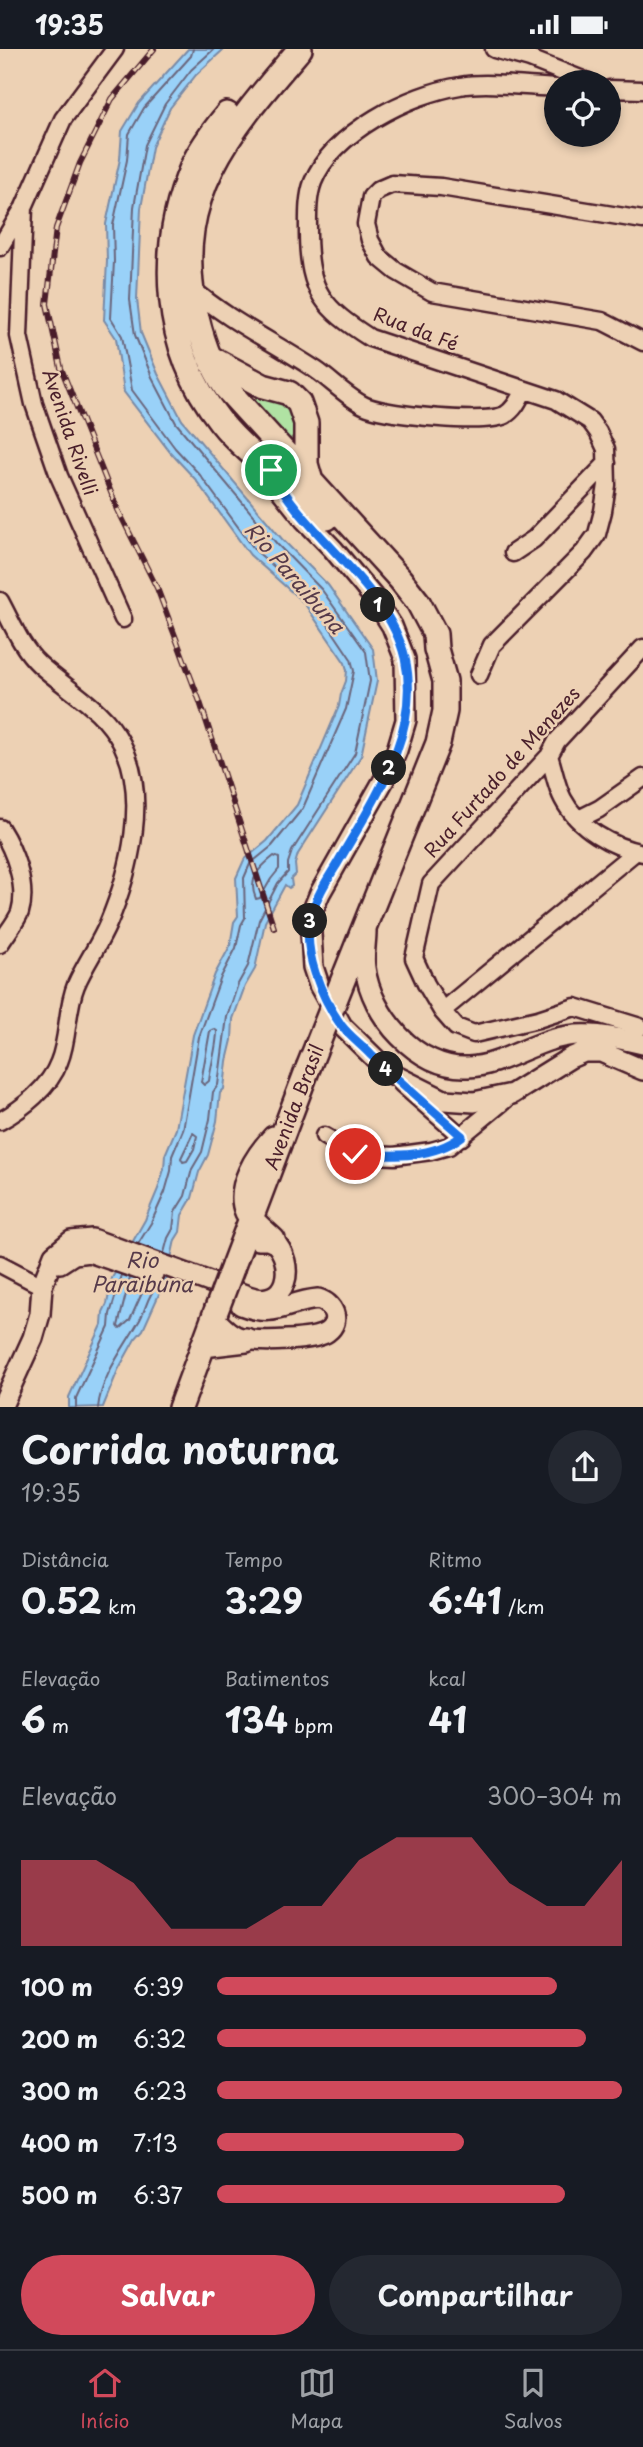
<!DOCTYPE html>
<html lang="pt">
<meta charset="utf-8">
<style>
body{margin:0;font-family:"Playpen Sans",sans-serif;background:#242831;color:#f1f3f6;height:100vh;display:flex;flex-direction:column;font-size:26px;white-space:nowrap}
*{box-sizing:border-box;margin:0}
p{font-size:23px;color:#9ea1a6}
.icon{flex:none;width:38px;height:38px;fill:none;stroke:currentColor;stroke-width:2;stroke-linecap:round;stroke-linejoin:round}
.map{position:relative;height:1358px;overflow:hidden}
.sheet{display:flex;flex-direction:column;background:#171b24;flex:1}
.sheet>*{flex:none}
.fabs{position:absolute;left:544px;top:21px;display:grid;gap:14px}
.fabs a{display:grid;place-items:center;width:77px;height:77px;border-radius:50%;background:#171b24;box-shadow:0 4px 10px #0003;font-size:35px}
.pin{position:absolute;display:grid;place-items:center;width:60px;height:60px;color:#fff;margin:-30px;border:4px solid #fff;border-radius:50%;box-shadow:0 2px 7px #0007}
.km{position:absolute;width:35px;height:35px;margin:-18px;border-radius:50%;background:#222;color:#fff;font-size:19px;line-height:35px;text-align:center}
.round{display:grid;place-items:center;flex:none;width:74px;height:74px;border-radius:37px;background:#242831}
.headline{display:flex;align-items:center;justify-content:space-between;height:119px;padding:0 21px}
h1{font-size:38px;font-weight:700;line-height:52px}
.figures{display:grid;grid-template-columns:repeat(3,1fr);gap:10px;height:119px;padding:7px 21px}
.figures div{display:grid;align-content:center}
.figures b{font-size:35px;font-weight:700}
.figures small{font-size:19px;font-weight:400}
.figures p{font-size:19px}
.chart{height:196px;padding:14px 21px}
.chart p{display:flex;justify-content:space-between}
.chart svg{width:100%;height:126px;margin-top:7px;fill:#d1495b;opacity:.7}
.button{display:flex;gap:14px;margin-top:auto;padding:14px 21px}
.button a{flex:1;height:80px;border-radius:42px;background:#d1495b;color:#fff;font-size:28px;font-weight:700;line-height:80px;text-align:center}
.button a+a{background:#242831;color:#f1f3f6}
ul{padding:0 21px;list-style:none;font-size:23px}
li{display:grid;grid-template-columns:112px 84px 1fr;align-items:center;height:52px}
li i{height:18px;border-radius:9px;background:#d1495b}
.status{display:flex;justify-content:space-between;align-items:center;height:49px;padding:0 35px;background:#171b24;direction:ltr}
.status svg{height:19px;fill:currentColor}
.tab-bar{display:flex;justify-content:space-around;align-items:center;height:98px;border-top:2px solid #363941;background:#171b24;font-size:19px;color:#9ea1a6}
.tab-bar a{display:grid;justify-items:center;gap:4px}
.tab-bar .on{color:#d1495b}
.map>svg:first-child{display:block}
</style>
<div class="status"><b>19:35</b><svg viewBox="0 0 49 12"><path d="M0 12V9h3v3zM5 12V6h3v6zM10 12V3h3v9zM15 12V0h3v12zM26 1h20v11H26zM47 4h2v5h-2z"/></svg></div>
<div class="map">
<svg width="643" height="1359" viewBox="0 0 643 1359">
<rect width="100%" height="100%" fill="#edd1b4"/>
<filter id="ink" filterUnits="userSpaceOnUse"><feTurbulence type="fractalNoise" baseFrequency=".0143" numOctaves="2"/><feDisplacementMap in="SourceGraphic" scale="14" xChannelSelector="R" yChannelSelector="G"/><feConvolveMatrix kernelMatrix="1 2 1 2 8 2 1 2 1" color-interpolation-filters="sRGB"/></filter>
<g filter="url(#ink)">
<path fill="#b0e2a3" stroke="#7d8067" stroke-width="2" d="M272,346l23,16v23l-9,11 -38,-41 11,-8z"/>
<path fill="#99d1f8" stroke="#798aa6" stroke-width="2" d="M188,0h36l-28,26 -26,33 -18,39 -11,61 -4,91 4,34 17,41 24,46 100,119 46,46 45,64 4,32 -16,75 -63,98 -3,10 1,10 -5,5 1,7 -3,2 -4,-3 -20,37 -10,47 -10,17 -12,33 -1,21 -5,21 -3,28 -4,4 -3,28 -9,34 -9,17 -7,26 -10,17 -2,17 -5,8 -11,50 -4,2 -17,38 -8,9 -17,31 -15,37 -34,1v-11l33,-72 1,-13 4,-8 5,-26 33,-58 13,-31 6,-20 1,-14 11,-26 17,-94 22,-61 15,-28 4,-24 4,-6 -2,-38 8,-18 23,-19 30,-36 42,-99 2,-12 5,-13 1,-11 -2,-7 -41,-60 -54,-48 -55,-76 -25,-27 -46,-60 -8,-54 -12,-18 3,-59 -1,-37 14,-65 2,-28 17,-28z"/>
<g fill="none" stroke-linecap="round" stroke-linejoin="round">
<path stroke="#6a667d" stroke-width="2" d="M274,807l5,2v11l-8,10 -11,19 -4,1c-9,-20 3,-31 18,-43z
M214,980l3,2c0,16 -6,33 -8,50l-5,4 -3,-3 9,-51z
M193,1084l4,3 -3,13 -7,12 -4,1 -2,-4z
M138,1195l13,-21 14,-31 6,-21 1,-15 11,-26 16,-93 22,-60 15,-29 5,-23 4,-7 -1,-40 6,-14 22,-18 31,-38 43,-99 8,-38 -3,-12 -41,-61 -55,-48 -55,-75 -25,-27 -43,-58 -10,-54 -11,-18 3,-57 -1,-36 14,-65 2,-26 15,-26 47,-52 2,-7
M164,1204l4,-15 5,-9 2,-17 10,-16 7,-27 10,-17 8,-33 3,-27 5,-7 9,-68 11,-33 10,-18 11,-46 19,-37 10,-11v-9l4,-12 63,-98 15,-72 -4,-29 -44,-62 -45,-46 -101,-121 -24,-46 -17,-42 -5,-35 4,-93 11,-62 20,-41 26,-34 23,-21
M130,1229l-12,48 2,3 10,-9 16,-36
M76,1359v-10l33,-71 1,-13 12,-39
M98,1359c3,-31 25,-59 40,-85 8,-12 9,-28 20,-39"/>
<g stroke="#4a1f2b" stroke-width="21">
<path id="minor" d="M494,0l36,10 58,23
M609,40l34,1
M24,158l-5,129 15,68 25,72 64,143
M643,171l-202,-33 -49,-3 -14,6 -7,7 -5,27 4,16 9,17 17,14 36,21 170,29 41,21
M0,198l24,-40 39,-88 52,-70
M191,239c38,33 83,54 125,82 15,10 35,31 52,37 23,8 116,18 137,8 10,-6 14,-16 19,-25
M513,504l21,-14 73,-76
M0,552c12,22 21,46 39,63 29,27 64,43 83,80 27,53 8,128 -14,180 -9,21 -23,40 -32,61 -10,24 -7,53 -17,77 -9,25 -37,47 -59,59
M479,626l13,-30 92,-93 13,-18 6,-23 4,-26 -1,-36 -8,-17 -8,-11 -34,-21 -186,-62c-47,-30 -61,-46 -62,-103 0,-18 -1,-37 5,-53 20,-50 97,-88 147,-96 26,-5 69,1 96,2
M549,707c5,14 7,30 14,43 15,29 49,48 80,54
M579,770l20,-10 44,-31
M0,779c14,22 28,58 20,84 -3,9 -15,23 -20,32
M442,962l193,-159
M640,978l-65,-20 -37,12 -64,15 -18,-7 -14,-16 -16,-27 -12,-26 17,-74 118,-128 8,-15 86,-93
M402,1035l60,53
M324,1087l31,18 39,2 37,-5 18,-5 63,-52
M0,1215l42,22"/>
</g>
<g stroke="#4a1f2b" stroke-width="24">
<path id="major" d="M275,428l6,13 24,30 28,29 41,49 18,28 13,33 1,61 -9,30 -12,28 -65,115 -10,24 3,50 6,18 23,41 48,47 54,27 30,2 38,-8 58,-36 14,-6h17l42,18
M366,882c0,12 -3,25 -1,37 6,47 52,102 103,99 30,-1 57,-20 86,-28 29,-9 60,-2 89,5
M60,1214l14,-9 15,-2 64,22
M214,1268c8,10 18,20 31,22 16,3 70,2 82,-7 15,-11 6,-29 -9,-33 -33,3 -41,20 -77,6
M1,1359l32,-70 7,-24 2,-28 12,-31 17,-14 21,-2 156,57c40,14 49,-32 25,-56h-15"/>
</g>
<g stroke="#4a1f2b" stroke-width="28">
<path id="highway" d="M300,0c-67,78 -127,144 -106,255 6,31 15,59 32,84l174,191 18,23 17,32 1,15 9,32v30l-7,32 -93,232
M227,65c-13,16 -27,34 -35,53 -35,83 -29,182 28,254 30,38 73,62 107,97
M209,308l54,29 26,7 10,10 7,20v41l4,14
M273,1191c-9,-9 -21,-17 -26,-28 -11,-25 11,-57 27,-74
M233,1217l75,-198
M203,1296l43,-5
M180,1359l36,-97"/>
</g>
<use href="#minor" stroke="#edd1b4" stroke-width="16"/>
<use href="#major" stroke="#edd1b4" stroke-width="19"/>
<use href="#highway" stroke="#edd1b4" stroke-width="23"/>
<g stroke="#4a1f2b" stroke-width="6">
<path id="rail" d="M154,0l-42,50 -32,64 -24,65 -9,76 14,64 57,142 39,78 43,114 74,226"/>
</g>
<use href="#rail" stroke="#edd1b4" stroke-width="3.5" stroke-dasharray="10" stroke-linecap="butt"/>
<g stroke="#4a1f2b" stroke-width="28" stroke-linecap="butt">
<path id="highway-bridge" d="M308,1019l37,-93
M216,1262l17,-45"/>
</g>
<use href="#highway-bridge" stroke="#edd1b4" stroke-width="23"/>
</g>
</g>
<g fill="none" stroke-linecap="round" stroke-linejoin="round" filter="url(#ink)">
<g stroke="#fff" stroke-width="14">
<path id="route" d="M271,421c33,66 117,115 134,188 17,75 -33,145 -68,206 -10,16 -21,33 -26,52 -10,34 11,82 30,109 8,11 21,20 30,30 30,28 60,54 91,81 -29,23 -72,20 -107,18"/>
</g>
<use href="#route" stroke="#1a73e8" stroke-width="9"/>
</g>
<g text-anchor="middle" stroke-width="5" stroke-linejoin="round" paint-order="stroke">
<g font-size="19" fill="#4a1f2b" stroke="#edd1b4">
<text transform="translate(416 280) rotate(21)" y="7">Rua da Fé</text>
<text transform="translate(70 383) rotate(71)" y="7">Avenida Rivelli</text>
<text transform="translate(502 723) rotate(-48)" y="7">Rua Furtado de Menezes</text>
<text transform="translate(294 1058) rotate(-69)" y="7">Avenida Brasil</text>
</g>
<g font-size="21" font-style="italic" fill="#563a4a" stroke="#edd1b4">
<text transform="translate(294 529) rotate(49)" y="7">Rio Paraibuna</text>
<text x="142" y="1219">Rio<tspan x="142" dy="24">Paraibuna</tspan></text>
</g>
</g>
</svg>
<div class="fabs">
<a><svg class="icon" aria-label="locate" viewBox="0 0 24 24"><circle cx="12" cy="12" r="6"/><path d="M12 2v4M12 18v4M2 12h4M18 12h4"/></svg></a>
</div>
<div class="pin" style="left:271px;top:421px;background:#1e9e55"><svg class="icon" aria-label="arrive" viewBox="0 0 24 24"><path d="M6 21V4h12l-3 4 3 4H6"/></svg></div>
<div class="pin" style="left:355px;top:1105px;background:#d93025"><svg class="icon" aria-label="check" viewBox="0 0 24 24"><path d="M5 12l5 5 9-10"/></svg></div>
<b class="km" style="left:378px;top:556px">1</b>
<b class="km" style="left:389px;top:719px">2</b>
<b class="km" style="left:310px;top:872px">3</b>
<b class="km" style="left:386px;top:1020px">4</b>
</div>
<section class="sheet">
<div class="headline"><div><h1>Corrida noturna</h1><p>19:35</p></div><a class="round"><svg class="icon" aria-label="share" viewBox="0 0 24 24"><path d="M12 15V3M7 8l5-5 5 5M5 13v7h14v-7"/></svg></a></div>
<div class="figures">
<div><p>Distância</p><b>0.52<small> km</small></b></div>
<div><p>Tempo</p><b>3:29</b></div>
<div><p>Ritmo</p><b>6:41<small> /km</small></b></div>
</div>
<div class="figures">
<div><p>Elevação</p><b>6<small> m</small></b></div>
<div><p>Batimentos</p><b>134<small> bpm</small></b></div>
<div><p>kcal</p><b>41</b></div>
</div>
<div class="chart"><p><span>Elevação</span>300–304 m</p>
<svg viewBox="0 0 160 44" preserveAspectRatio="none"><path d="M0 44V14L10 14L20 14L30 22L40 38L50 38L60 38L70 30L80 30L90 14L100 6L110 6L120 6L130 22L140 30L150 30L160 14V44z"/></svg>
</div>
<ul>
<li><b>100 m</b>6:39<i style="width:84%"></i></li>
<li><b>200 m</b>6:32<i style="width:91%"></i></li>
<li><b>300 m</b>6:23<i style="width:100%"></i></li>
<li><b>400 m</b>7:13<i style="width:61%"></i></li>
<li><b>500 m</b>6:37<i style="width:86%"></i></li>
</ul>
<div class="button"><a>Salvar</a><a>Compartilhar</a></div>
</section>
<nav class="tab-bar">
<a class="on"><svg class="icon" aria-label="home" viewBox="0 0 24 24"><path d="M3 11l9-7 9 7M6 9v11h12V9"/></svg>Início</a>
<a><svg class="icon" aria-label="map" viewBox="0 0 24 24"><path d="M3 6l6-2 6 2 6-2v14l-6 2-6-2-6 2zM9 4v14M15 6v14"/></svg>Mapa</a>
<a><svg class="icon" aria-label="saved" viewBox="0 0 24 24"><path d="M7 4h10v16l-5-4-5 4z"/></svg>Salvos</a>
</nav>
